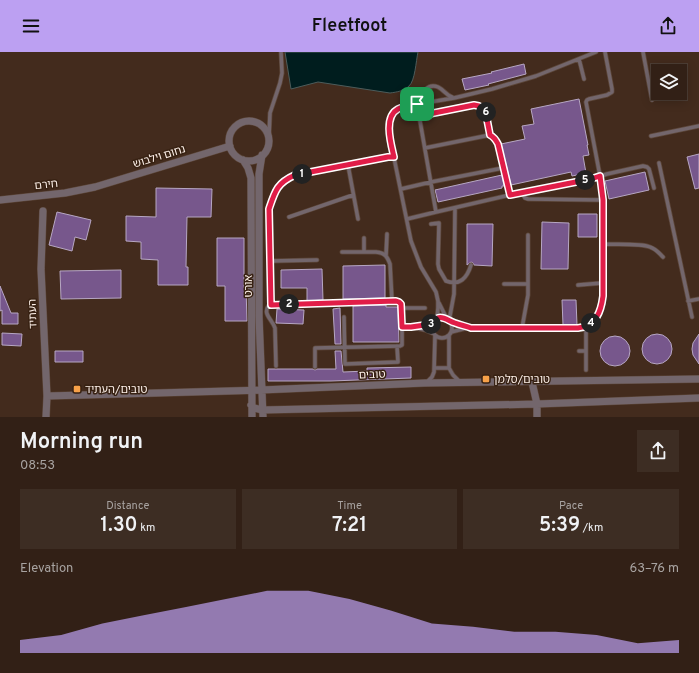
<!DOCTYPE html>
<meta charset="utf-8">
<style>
body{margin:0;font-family:Overpass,"Noto Sans Hebrew",sans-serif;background:#3d2d23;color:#f1f3f6;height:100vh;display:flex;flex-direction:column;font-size:15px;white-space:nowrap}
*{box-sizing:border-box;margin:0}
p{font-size:13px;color:#a8a3a1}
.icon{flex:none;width:22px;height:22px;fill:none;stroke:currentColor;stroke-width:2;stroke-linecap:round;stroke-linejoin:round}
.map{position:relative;height:365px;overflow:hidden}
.drawer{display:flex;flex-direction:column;background:#322016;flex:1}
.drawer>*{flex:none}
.tools{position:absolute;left:651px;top:12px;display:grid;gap:8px}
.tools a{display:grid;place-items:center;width:36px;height:36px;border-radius:0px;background:#322016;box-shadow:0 2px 10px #0003,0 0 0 1px #4d3e35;font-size:20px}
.pin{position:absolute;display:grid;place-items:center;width:34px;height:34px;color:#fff;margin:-17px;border-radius:8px;box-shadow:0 2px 6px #0006}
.km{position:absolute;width:20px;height:20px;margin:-10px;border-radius:50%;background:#222;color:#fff;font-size:11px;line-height:20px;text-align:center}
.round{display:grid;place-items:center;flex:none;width:42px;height:42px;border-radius:0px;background:#3d2d23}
.head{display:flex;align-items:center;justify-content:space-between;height:68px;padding:0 20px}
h1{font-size:22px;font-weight:600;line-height:30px}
.figures{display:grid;grid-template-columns:repeat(3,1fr);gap:6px;height:68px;padding:4px 20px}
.figures div{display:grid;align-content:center;border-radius:0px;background:#3d2d23;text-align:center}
.figures b{font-size:20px;font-weight:600}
.figures small{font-size:11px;font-weight:400}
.figures p{font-size:11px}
.chart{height:112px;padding:8px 20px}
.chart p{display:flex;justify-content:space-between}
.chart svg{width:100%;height:72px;margin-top:4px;fill:#bca0f2;opacity:.7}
header{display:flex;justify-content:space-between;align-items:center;height:52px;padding:0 20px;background:#bca0f2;color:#111;font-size:18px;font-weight:600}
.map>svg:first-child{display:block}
</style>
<header><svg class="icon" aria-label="menu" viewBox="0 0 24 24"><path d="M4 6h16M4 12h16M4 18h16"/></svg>Fleetfoot<svg class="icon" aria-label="share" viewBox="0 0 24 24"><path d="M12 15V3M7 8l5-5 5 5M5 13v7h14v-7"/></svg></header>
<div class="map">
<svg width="699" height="365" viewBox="0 0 699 365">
<rect width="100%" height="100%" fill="#432b1d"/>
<path fill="#001d1e" stroke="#4c5c5b" d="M285,0h133c-2,9 -3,29 -9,34 -5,5 -12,6 -19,7l-72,-11 -27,7z"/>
<path fill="#77578c" stroke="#b7a7c3" d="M524,12l2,10 -38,10 1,1 -24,5 -3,-11 30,-6 -1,-1z
M579,47l9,46h-1l2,10 -6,1 3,17 -14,3 -1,-4 -60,13 -10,-41 24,-5 -3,-13 12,-2 -3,-15z
M699,102v34l-4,1 -8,-32z
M645,120l4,18 -40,9 -4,-18z
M502,123l2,11h-2v2l-64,14 -3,-12z
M156,136l56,1 -1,28h-24l-1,50h2v18h-30v-25l-17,-1v-17l-15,-1v-25l30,1z
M57,160l34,8 -5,20 -11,-3 -3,14 -23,-6z
M578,162h19v23h-19z
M542,170l27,1 -1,46h-27z
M467,172h26l-1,42 -18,-1 -1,-2 -2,-1 -4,3z
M217,186h27v50h2l1,33h-22v-35h-8z
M385,213v33l-42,1v-33z
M322,217l1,31 -16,1v-13h-26v-18z
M121,218v28l-60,1 -1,-28z
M0,234l11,27h7v11h-16v-14l-2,1z
M562,248h14l1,25h-14z
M386,253v2h12l1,35h-46v-36z
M340,256l1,36h-6l-2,-35z
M277,257l27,1 -1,14 -27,-1z
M2,281l20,1 -1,12 -19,-1z
M699,282v30l-6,-9 -1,-6 1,-6z
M642 297a15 15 0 1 1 30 0a15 15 0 1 1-30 0Z
M600 299a15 15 0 1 1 30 0a15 15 0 1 1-30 0Z
M55,299h28v11h-28z
M335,299h6l2,21 24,-1v-3l44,-1v11l-80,3h-63v-12h45l2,1 2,-1h19z"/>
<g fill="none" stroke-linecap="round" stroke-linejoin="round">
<g stroke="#5d473a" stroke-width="5">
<path id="lane" d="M643,0l9,48
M579,7l5,20
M419,64l55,-11c6,1 10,2 12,8l4,22
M651,84l48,-10
M269,85l1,-24 10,-30 2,-10 -1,-21
M425,96l65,-13 3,2 3,3 2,4 12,51
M659,111l33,154
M348,113l10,54
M401,137l30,-7 72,-14
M522,141l3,5 3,1 75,1
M436,160l-19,-108c4,-8 9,-22 21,-17 6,3 8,8 14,10
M289,165l64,-22
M407,167l29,-7 74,-17 81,-16 16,-5 36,-8 4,1 2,2 5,19
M431,172l8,-1 -1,41 1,5 7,12c14,5 21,-3 25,-16
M364,186v14
M603,192c12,1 37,-1 47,3 6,2 9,6 13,10
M342,200h34c9,1 11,4 14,12l2,37
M386,204l1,-22
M270,209l47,-1
M504,232h24
M578,233l24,-2
M688,249l11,-2
M439,251l8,16
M271,253l-2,-96c6,-18 8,-26 26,-34l94,-18h5
M402,256h23
M344,265l1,47 53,-2 -1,-16
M432 276a10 10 0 1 1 20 0a10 10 0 1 1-20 0Z
M437,267l1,-11v-7l-2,-9 -15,-25 -10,-26 -19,-93 -3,-20 1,-8 3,-6 4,-5 9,-3 48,-8 38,-9 44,-13 60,-24
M432,272l-21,3 14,3 7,3
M586,274v44
M471,275l107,1c18,-2 23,-15 25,-32v-96l-3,-24 -14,-74 1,-2 2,-1 18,-4 5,-3v-3l-7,-37
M522,276l6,-33v-60
M451,280l20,-5 -11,-2 -11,-4 5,-27 1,-86
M449,283v33l4,7 7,7
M579,299h7
M276,314l-1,-38c-3,-9 -13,-14 -6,-23l127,-4 3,1 2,2 1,23h9
M315,315v-19l85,-2 2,-1v-18
M435,316h14
M427,330l5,-5 2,-5 1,-36"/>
</g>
<g stroke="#5d473a" stroke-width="8">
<path id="street" d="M229 89a20 20 0 1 1 40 0a20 20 0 1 1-40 0Z
M262,103l-3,19v142l4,101
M243,108l5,8 3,10 1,239
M0,148l65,-7 30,-6 135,-41
M43,159l-2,58 6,127 -1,21
M532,330l5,22v13
M47,344l214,-6 164,-7 274,-4
M251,353l3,3 8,2 275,-6 162,-6"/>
</g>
<use href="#lane" stroke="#73666c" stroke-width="3.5"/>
<use href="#street" stroke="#73666c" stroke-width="7"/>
</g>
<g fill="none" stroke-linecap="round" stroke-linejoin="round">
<g stroke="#fff" stroke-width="8">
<path id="route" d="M417,52l2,12 55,-11 5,1 6,3 5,26c4,2 6,5 8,9l12,51 81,-16 9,-3 3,24v96c-2,16 -7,30 -25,32h-107c-5,-2 -11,-3 -16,-5 -9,-3 -16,-11 -23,1l-21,3h-9l-1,-23 -2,-2 -3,-1 -125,4 -2,-96c6,-18 8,-26 26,-34l93,-18h6c-3,-13 -11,-40 4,-48 6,-3 13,-4 19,-5z"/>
</g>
<use href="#route" stroke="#e11d48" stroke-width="5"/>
</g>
<g fill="#f7a149" stroke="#382213" stroke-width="1.5">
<rect x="482" y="323" width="8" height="8" rx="2"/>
<rect x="73" y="333" width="8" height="8" rx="2"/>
</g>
<g text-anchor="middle" stroke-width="3" stroke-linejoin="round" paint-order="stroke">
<g font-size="11" fill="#fdf0e9" stroke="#382213">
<text transform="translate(159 104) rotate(-17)" y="4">נחום וילבוש</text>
<text transform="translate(46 132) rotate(-6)" y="4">חירם</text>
<text transform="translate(248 234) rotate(-90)" y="4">אורט</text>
<text transform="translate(32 262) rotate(-92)" y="4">העתיד</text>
<text transform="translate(372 322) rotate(-2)" y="4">טובים</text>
</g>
<g font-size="11" fill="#fdf0e9" stroke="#382213" text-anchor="start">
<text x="494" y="331">טובים/סלמן</text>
<text x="85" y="341">טובים/העתיד</text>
</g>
</g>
</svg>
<div class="tools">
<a><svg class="icon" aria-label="layers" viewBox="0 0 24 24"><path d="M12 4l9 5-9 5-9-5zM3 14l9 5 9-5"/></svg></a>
</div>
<div class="pin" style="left:417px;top:52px;background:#1e9e55"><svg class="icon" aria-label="arrive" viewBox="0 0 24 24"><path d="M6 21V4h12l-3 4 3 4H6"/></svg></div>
<b class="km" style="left:302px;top:122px">1</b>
<b class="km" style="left:289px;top:252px">2</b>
<b class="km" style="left:431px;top:272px">3</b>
<b class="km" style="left:591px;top:271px">4</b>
<b class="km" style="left:585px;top:128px">5</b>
<b class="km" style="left:486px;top:60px">6</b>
</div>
<section class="drawer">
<div class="head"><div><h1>Morning run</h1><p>08:53</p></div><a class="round"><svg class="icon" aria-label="share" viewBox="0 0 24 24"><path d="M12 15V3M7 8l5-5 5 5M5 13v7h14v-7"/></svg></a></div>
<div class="figures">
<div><p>Distance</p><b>1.30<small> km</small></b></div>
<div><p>Time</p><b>7:21</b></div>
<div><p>Pace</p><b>5:39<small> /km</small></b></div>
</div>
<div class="chart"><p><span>Elevation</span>63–76 m</p>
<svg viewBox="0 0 160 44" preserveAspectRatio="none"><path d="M0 44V36L10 33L20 26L30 21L40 16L50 11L60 6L70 6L80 11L90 18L100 26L110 28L120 31L130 31L140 33L150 38L160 36V44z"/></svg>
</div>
</section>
